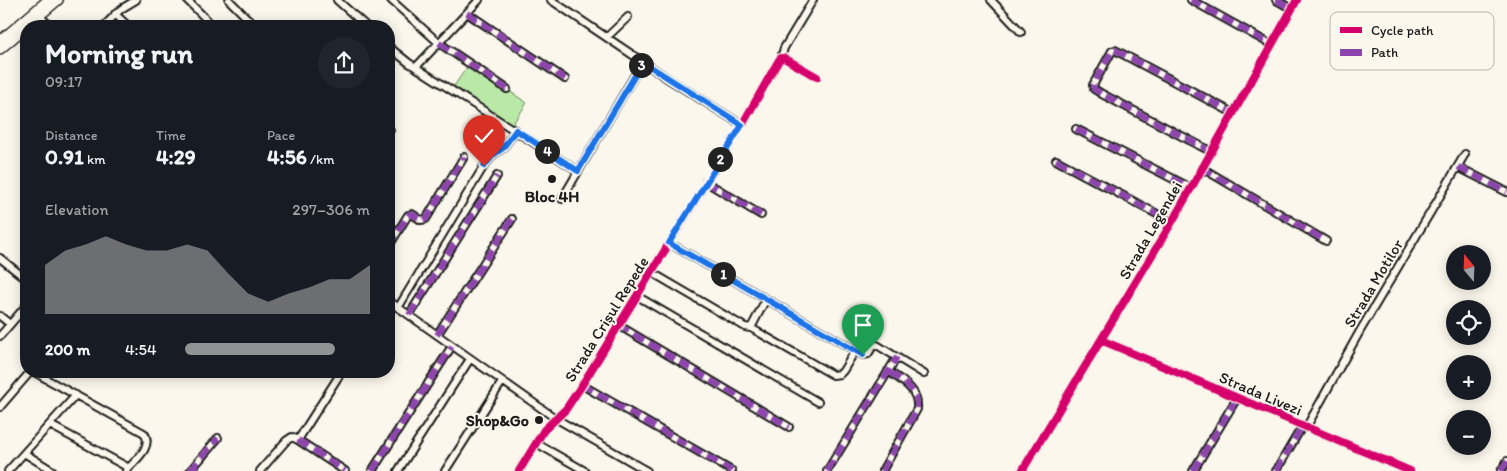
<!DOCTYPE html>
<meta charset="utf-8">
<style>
body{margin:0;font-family:Itim,sans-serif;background:#20242c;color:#f1f3f6;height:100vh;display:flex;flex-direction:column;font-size:19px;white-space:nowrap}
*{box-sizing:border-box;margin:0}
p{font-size:16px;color:#9ea1a6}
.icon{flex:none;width:28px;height:28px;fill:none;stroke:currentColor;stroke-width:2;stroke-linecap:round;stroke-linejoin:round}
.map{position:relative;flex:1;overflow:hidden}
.side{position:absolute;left:20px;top:20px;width:375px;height:358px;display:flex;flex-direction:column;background:#171b24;border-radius:20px;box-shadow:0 2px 12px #0003}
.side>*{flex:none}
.needle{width:32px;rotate:341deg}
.buttons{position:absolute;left:1446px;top:245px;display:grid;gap:10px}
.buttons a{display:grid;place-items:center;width:45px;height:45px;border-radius:50%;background:#171b24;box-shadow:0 2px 12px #0003;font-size:25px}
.pin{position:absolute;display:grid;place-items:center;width:42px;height:42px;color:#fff;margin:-51px -21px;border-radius:50% 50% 50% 0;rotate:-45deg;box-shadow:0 0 5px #0007}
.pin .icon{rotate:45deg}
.km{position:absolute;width:25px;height:25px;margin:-12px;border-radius:50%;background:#222;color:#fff;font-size:14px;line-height:25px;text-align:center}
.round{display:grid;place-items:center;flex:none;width:52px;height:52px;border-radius:26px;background:#20242c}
.summary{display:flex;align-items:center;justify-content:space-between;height:85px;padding:0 25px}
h1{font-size:28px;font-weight:700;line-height:38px}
.metrics{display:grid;grid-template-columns:repeat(3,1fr);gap:8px;height:85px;padding:5px 25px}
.metrics div{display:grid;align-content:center}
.metrics b{font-size:21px;font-weight:700}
.metrics small{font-size:14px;font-weight:400}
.metrics p{font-size:14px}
.chart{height:140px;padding:10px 25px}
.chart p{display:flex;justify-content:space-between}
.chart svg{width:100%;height:90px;margin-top:5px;fill:#919294;opacity:.7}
ul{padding:0 25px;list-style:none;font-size:16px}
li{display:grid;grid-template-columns:80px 60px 1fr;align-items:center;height:38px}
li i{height:12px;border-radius:6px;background:#919294}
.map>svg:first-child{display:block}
</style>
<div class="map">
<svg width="1507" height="471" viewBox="0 0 1507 471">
<rect width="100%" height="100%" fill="#fbf7ec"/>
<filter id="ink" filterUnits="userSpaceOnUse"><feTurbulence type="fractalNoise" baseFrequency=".02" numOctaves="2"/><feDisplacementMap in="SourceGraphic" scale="10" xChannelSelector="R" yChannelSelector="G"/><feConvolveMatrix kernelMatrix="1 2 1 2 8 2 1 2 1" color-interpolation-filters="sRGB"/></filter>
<g filter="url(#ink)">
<path fill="#bae8a6" stroke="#6b8261" d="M469,64l58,39 -15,22 -58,-39z"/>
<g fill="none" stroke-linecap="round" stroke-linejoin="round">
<g stroke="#1c1c1c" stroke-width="10">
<path id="minor" d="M187,0l26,26
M229,0l26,26
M337,0l29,26
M391,0l48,43 68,46
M551,0l119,80 72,45
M991,0l30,32
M1191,0l81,45
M1276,0l16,9
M467,13l98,66
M115,14l13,12
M39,16l12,10
M104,26l17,-17 15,-9
M607,37l21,-20
M389,47l20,16 169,108
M781,58l3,-10 29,-48
M416,67l63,-67
M1076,129l115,59
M389,131l1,-1
M1212,152l-110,-58 -8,-5 -1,-4 19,-34 3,-1 118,63
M1056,160l116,62
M1458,167l49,25
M1202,168l124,73
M706,182l55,33
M562,199l81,-138
M669,243l194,112 5,-1 5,-8 4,-1 47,29
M389,246l19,-31 4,-1 9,6 5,-1 38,-62
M0,258l26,21
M651,272l94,55 6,1 82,47 7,-1 3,-3 12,-20
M637,296l181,106
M389,301l166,117 92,53
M398,308l86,-142 9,-11 10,-7 13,-18
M409,315l88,-139
M0,316l10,8
M618,325l171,102
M751,328l15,-29
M437,335l75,-116
M0,336l26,-30
M1101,340l309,131
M32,371l112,62c10,14 -10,28 -18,38
M582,385l150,86
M0,407l31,-36
M50,425l79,43
M1307,426l53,-95 105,-177
M298,440l44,-69
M536,443l49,28
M24,453l29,18
M8,471l68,-76
M190,471l28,-33
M260,471l26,-30 6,-4 6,3 47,31
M372,471l80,-125
M398,471l72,-112
M445,471l57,-89
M519,471l25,-41 22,-21 16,-24 160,-260 37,-65 2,-2h3l33,19
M827,471l70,-114
M882,471l35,-62c2,-20 -15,-28 -29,-38
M1022,471l150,-249 125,-222
M1193,471l44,-73
M1276,471l27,-46
M1501,471l6,-10"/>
</g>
<g stroke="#1c1c1c" stroke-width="12">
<path id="major" d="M27,26l31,-26
M0,41l48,-41
M0,49l26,-22"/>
</g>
<use href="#minor" stroke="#fbf7ec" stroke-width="6"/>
<use href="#major" stroke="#fbf7ec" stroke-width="9"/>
<path stroke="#8e44ad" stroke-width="6" stroke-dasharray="12 6" stroke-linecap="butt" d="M1191,0l81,45
M1276,0l16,9
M467,13l98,66
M439,43l68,46
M1076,129l115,59
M1212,152l-110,-58 -8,-5 -1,-4 19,-34 3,-1 118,63
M1056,160l116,62
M1458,167l49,25
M1202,168l124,73
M706,182l55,33
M389,246l19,-31 4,-1 9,6 5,-1 38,-62
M409,315l88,-139
M618,325l171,102
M437,335l75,-116
M582,385l150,86
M298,440l47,31
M190,471l28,-33
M372,471l80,-125
M827,471l70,-114
M882,471l35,-62c2,-20 -15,-28 -29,-38
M1193,471l44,-73
M1276,471l27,-46
M1501,471l6,-10"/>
<g stroke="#fbf7ec" stroke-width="11">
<path id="cycleway" d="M1101,340l309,131
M519,471l25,-41 22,-21 16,-24 160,-260 37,-65 2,-2h3l33,19
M1022,471l150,-249 125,-222"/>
</g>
<use href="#cycleway" stroke="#d6006c" stroke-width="8"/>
</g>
</g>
<g fill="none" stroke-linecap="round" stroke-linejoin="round" filter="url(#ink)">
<g stroke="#fff" stroke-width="10">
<path id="route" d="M484,166l9,-11 10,-7 13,-18 62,41 65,-109 99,63 -73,118 194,112"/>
</g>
<use href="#route" stroke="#1a73e8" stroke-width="6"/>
</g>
<g fill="#1c1c1c" stroke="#fbf7ec" stroke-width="2">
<circle cx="552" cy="179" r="5"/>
<circle cx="539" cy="420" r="5"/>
</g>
<g text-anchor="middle" stroke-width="4" stroke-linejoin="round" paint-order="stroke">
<g font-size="16" font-weight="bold" fill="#1c1c1c" stroke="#fbf7ec">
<text x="552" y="202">Bloc 4H</text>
<text x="529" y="426" text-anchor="end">Shop&amp;Go</text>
</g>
<g font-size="16" fill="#1c1c1c" stroke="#fbf7ec">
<text transform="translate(1150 230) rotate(-60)" y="6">Strada Legendei</text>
<text transform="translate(1373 283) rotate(-59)" y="6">Strada Motilor</text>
<text transform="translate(606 319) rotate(-58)" y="6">Strada Crișul Repede</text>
<text transform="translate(1261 393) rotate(23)" y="6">Strada Livezi</text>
</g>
</g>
<rect x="1330" y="12" width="164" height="58" rx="8" fill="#fbf7ec" stroke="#b8b5ae" stroke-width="1"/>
<rect x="1340" y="27" width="22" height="6" fill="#d6006c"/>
<rect x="1340" y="49" width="22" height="7" fill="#8e44ad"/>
<g font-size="14" fill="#1c1c1c">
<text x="1371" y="35">Cycle path</text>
<text x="1371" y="57">Path</text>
</g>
</svg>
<div class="buttons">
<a><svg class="needle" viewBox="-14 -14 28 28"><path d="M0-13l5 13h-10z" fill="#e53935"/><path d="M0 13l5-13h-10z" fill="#9ea1a6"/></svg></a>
<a><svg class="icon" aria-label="locate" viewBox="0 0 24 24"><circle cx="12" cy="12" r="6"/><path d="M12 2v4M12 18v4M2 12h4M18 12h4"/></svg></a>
<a>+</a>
<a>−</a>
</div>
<div class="pin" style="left:863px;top:355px;background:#1e9e55"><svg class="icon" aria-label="arrive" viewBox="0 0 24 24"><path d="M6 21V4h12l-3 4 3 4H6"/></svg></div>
<div class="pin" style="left:484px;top:166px;background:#d93025"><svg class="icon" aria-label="check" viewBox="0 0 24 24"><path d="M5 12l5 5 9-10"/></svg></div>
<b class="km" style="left:723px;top:274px">1</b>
<b class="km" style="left:720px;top:159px">2</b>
<b class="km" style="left:641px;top:65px">3</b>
<b class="km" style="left:547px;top:151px">4</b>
<section class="side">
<div class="summary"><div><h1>Morning run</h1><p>09:17</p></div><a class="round"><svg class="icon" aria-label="share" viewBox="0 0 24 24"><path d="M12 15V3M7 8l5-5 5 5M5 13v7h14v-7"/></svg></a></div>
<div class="metrics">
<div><p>Distance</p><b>0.91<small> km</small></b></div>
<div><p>Time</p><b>4:29</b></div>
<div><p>Pace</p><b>4:56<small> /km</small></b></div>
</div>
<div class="chart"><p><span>Elevation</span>297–306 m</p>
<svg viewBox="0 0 160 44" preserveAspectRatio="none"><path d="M0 44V20L10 13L20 10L30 6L40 10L50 13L60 13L70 10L80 13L90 24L100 34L110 38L120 34L130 31L140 27L150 27L160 20V44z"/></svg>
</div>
<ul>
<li><b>200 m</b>4:54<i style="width:81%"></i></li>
</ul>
</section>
</div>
